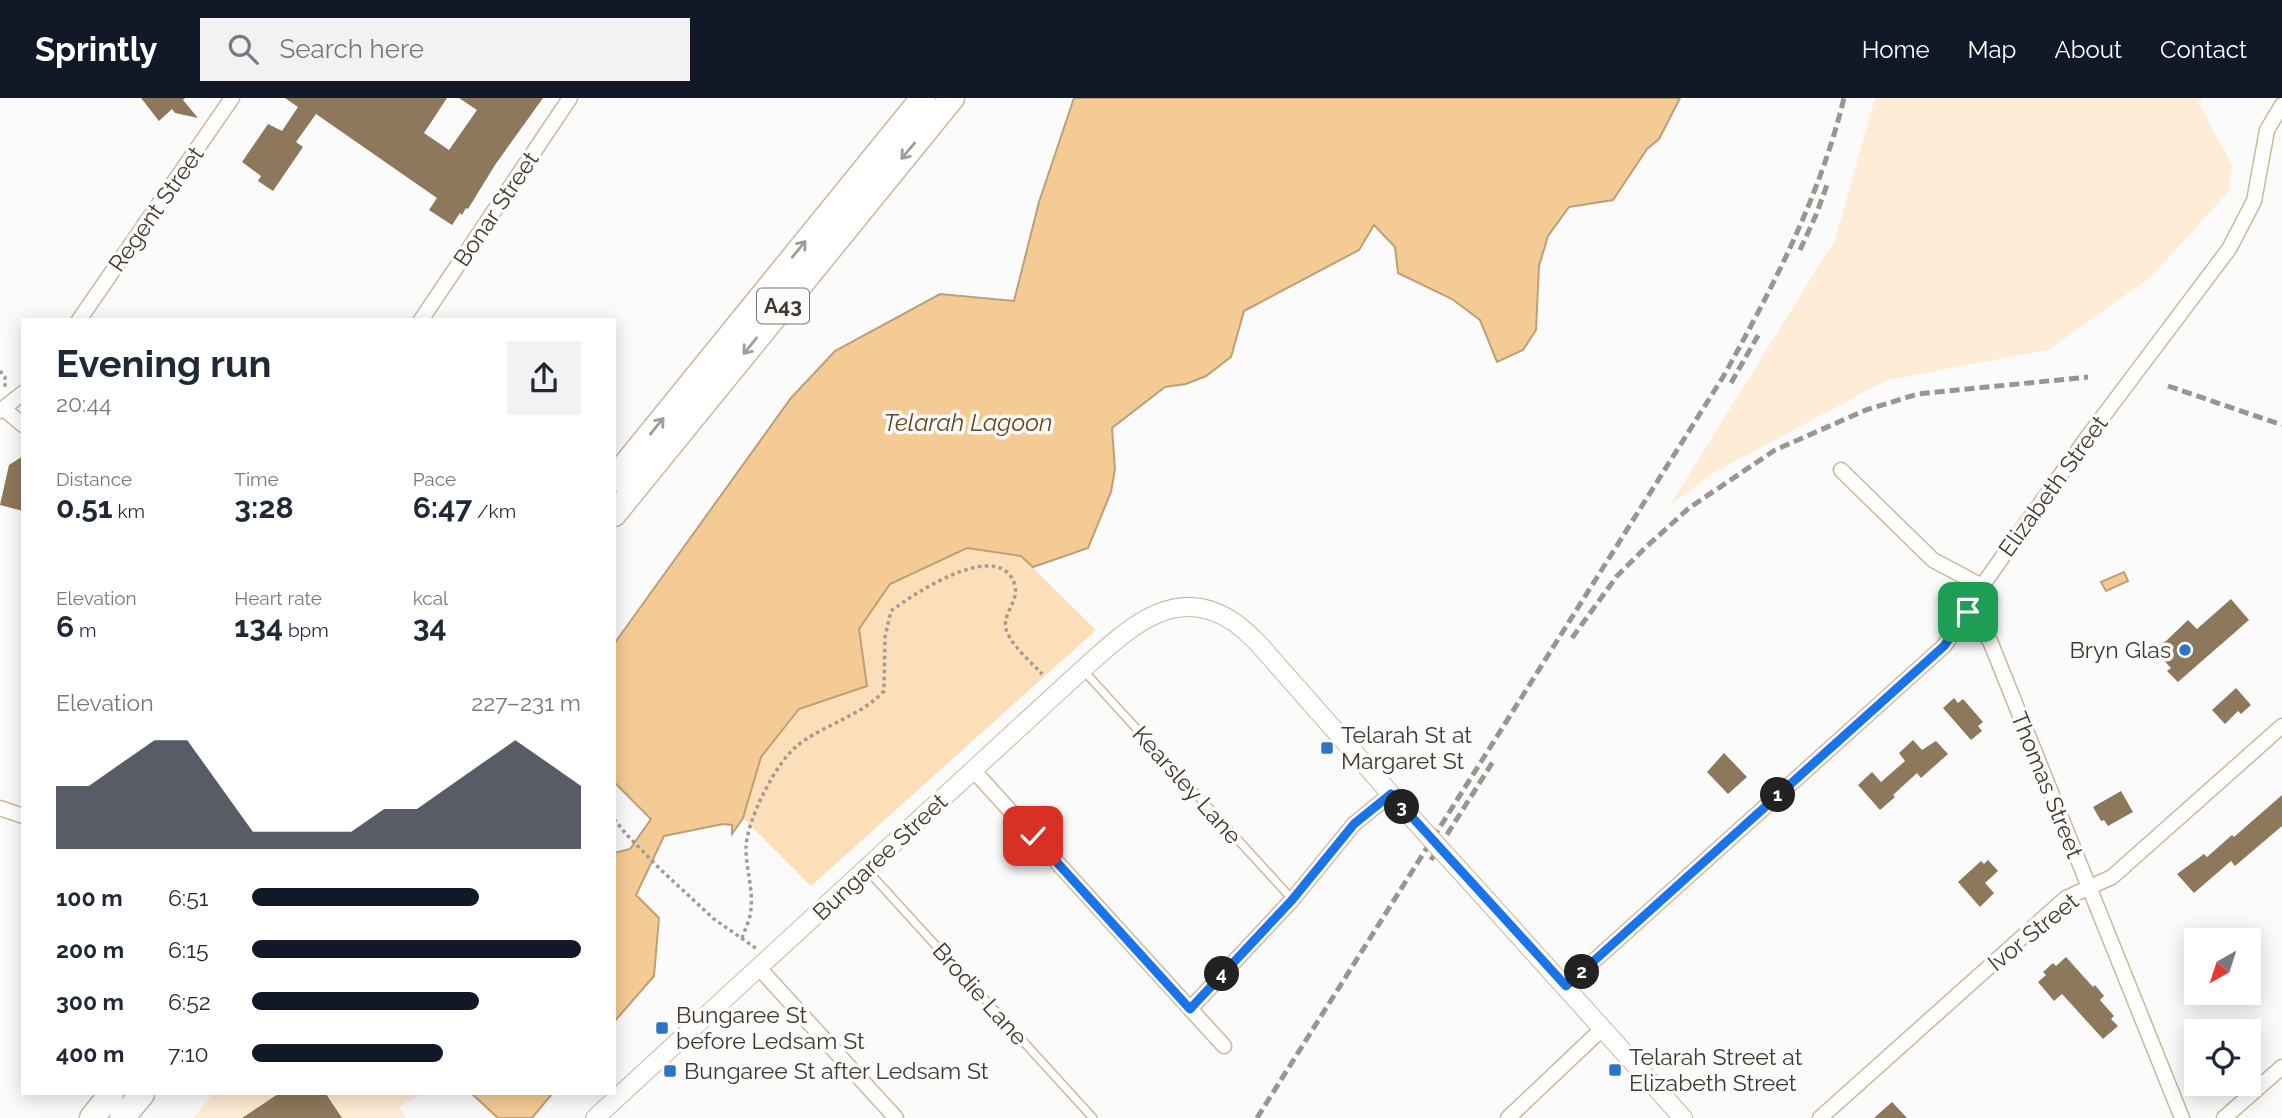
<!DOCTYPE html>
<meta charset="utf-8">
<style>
body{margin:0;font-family:Raleway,sans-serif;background:#f2f2f3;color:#1f2937;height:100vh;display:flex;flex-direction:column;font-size:26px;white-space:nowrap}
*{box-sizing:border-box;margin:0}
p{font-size:23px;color:#747a83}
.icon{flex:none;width:38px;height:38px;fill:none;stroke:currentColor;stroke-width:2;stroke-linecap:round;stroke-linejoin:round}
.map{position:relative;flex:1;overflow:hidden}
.drawer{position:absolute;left:21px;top:220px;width:595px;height:777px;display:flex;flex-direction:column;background:#fff;border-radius:0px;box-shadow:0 4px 18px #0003}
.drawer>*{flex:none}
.needle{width:46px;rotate:219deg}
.controls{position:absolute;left:2184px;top:830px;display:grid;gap:14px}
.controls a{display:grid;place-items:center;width:77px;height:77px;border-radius:0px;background:#fff;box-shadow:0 4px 18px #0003;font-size:35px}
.pin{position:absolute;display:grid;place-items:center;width:60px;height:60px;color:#fff;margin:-30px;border-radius:14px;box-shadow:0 4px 10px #0006}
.km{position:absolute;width:35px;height:35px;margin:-18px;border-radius:50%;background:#222;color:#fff;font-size:19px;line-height:35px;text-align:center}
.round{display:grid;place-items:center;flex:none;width:74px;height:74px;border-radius:0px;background:#f2f2f3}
.head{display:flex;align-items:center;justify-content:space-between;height:119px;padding:0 35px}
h1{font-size:38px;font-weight:700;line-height:52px}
.stats{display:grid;grid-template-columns:repeat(3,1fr);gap:10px;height:119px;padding:7px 35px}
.stats div{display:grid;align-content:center}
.stats b{font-size:30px;font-weight:700}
.stats small{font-size:19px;font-weight:400}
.stats p{font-size:19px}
.chart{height:196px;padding:14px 35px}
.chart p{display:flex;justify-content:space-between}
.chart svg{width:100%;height:126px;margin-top:7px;fill:#111827;opacity:.7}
ul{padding:0 35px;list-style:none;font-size:23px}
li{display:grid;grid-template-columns:112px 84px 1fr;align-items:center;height:52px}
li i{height:18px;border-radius:9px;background:#111827}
header{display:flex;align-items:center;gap:42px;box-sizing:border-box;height:98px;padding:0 35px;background:#111827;color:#fff}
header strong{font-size:33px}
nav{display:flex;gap:38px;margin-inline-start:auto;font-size:24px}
.search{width:490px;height:63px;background:#f2f2f3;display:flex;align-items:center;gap:18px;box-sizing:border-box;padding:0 24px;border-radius:0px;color:#747a83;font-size:26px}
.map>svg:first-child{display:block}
</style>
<header>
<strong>Sprintly</strong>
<div class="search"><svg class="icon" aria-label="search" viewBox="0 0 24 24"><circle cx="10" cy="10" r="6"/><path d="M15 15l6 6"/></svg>Search here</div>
<nav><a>Home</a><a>Map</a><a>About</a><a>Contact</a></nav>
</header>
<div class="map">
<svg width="2282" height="1020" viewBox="0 0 2282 1020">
<rect width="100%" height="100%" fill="#fbfbfb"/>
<path fill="#feecd6" d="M1875,0h329l-6,4 34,63 -3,26 -79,87 -102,72 -161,30 -174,93 -43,32 165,-265z
M213,996h207l-21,13 7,11h-213z"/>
<path fill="#fcdeb8" d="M967,450l54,8 75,74 -285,256 -68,-68 18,-61 38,-48 68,-23 -8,-57 31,-45z"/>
<path fill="#f5cb95" stroke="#bf9f76" stroke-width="2" d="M1074,0h606l-21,41 -12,10 -34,51 -44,7 -21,29 -9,30 -3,64 -13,20 -26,12 -17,-42 -28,-21 -54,-26 -3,-26 -21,-22 -15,25 -115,61 -13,46 -25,19 -20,8 -21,3 -53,41 3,41 -4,23 -23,56 -55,19 -12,-11 -54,-8 -77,36 -31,45 8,57 -68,23 -38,48 -18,61 -11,16v-9l-9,-1 -59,12 -28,59 23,23 -5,58 -40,46v-169l16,-4 21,-30 -37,-37v-138l177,-246 44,-47 105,-57 74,7 25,-99z
M2124,474l4,9 -22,10 -5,-9z
M472,996h80l-20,24h-34z"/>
<path fill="#8e785c" d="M141,0h44l-2,2 15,18 -23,-5 -3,-4 -13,12z
M285,0h162l-23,35 25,17 28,-40 -18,-12h84l-48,67 -27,44 -2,-1 -4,7 -2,-2 -8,12 -23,-15 8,-12 -121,-84 -20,28 7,5 -30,44 -15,-10 3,-5 -19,-14 26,-38 14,7 16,-24z
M23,358v55l-23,-6 9,-40z
M2231,501l18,21 -71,62 -11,-11 4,-3 -15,-16 1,-6 9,-5 22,-21 9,9z
M2236,590l15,17 -10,9 -3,-3 -13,13 -13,-14z
M1954,600l4,5 5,-4 20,23 -5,4 4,5 -11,9 -28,-32z
M1913,642l9,10 14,-9 12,13 -27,24 -4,-5 -24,22 2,2 -15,13 -22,-25 14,-13 9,10 24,-21 -6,-8z
M1724,655l23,24 -19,17 -21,-22z
M2121,693l12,21 -25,14 -4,-6 -3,1 -8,-14z
M2282,697v31l-47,40 -4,-5 -37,32 -17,-19 27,-20 3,3 25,-22 2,2z
M1988,762l10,11 -13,12 9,10 -14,14 -22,-25 23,-21 3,3z
M2066,859l27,30 2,-2 9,11 -4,4 14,16 -3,3 7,7 -15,13 -41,-45 -8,7 -16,-19 8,-7 -3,-3 10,-9 3,3z
M278,996h48l16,24h-100z
M1892,1004l15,16h-33z"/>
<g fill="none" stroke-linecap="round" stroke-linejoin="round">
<g stroke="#ceb799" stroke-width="10">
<path id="service" d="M1083,572l209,229
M867,772l226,248"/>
</g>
<g stroke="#ceb799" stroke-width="17">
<path id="minor" d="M79,222l153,-222
M421,222l149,-222
M5,312l18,15
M0,313l23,-18
M1841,372l92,90 49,26
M1968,514l22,29 192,477
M974,673l250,275
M0,710l23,8
M759,870l137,150
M1566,888l378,-340 24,-34 14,-26 107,-151 140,-186 25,-48 13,-71 15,-25
M1190,911l102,-109 62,-76 37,-30
M1508,1020l95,-90
M1820,1020l246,-220 46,-21 170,-151
M2224,1020l58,-51"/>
</g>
<g stroke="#ceb799" stroke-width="20">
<path id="tertiary" d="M1474,788l209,232
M595,1020l488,-449c42,-37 90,-87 149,-48 9,5 17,14 25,21l155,176"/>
</g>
<g stroke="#ceb799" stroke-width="27">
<path id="trunk" d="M614,381l309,-381
M614,416l338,-416
M92,1020l19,-24
M122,1020l20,-24"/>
</g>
<path stroke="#a09c95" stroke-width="3.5" stroke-dasharray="3.5 3.5" stroke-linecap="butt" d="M0,273l5,6v10
M614,721l12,15 35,36 53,49 43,30
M742,840c3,-9 9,-20 9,-30 2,-20 -5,-40 -5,-59 0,-28 30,-87 52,-104 27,-21 63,-29 86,-54l1,-54 6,-26c23,-18 111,-75 124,-25 4,17 -15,29 -8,46 7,16 23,29 35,42"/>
<use href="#service" stroke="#fff" stroke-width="7"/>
<use href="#minor" stroke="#fff" stroke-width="14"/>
<use href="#tertiary" stroke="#fff" stroke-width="18"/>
<use href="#trunk" stroke="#fff" stroke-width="24"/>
<path stroke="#9a958f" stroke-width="5" stroke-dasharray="10 5" stroke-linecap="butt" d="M1800,152l16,-35 12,-33
M1731,285l29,-51
M2168,288l114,39
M1572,540l45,-62 28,-28 44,-40 86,-58 91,-40 52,-16 170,-17
M1431,762l63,-100
M1257,1020l466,-741c49,-88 97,-180 121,-279"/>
<g stroke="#ceb799" stroke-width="20" stroke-linecap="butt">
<path id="tertiary-bridge" d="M1412,720l62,68"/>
</g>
<use href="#tertiary-bridge" stroke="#fff" stroke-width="18"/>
</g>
<defs><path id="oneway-shaft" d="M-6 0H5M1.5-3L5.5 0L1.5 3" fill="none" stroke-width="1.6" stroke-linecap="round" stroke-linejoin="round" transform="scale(1.75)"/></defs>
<g stroke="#a09c96">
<use href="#oneway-shaft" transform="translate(908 53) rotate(130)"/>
<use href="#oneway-shaft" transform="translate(799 151) rotate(-51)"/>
<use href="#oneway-shaft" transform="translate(750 248) rotate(129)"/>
<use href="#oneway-shaft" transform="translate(657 328) rotate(-51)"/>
</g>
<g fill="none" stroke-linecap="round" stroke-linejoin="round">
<g stroke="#fff" stroke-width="14">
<path id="route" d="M1033,738l157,173 102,-109 62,-76 37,-30 175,192 378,-340 24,-34"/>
</g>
<use href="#route" stroke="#1a73e8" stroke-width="9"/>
</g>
<g fill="#2b75c5" stroke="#fbfbfb" stroke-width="2.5">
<circle cx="2185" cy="552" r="7"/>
<rect x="1320" y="643" width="14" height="14" rx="3.5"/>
<rect x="655" y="923" width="14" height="14" rx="3.5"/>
<rect x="1608" y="965" width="14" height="14" rx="3.5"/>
<rect x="663" y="966" width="14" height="14" rx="3.5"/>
</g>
<g text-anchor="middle" stroke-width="7" stroke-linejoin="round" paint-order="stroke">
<rect fill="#fbfbfb" stroke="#7a736a" stroke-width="2" x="757" y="190.5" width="52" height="35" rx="5"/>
<g font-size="21" font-weight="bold" fill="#42392c">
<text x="783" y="215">A43</text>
</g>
<g font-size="23" fill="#42392c" stroke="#fbfbfb">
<text transform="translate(156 111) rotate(-55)" y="8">Regent Street</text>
<text transform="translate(496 111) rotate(-56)" y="8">Bonar Street</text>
<text transform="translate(2053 388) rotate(-54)" y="8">Elizabeth Street</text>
<text transform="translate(1187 687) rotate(48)" y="8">Kearsley Lane</text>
<text transform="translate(2047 687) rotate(68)" y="8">Thomas Street</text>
<text transform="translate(880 759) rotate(-43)" y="8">Bungaree Street</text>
<text transform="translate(2033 834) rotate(-39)" y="8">Ivor Street</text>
<text transform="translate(980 896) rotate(48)" y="8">Brodie Lane</text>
</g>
<g font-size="23" fill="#42392c" stroke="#fbfbfb" text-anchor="start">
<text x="2171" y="560" text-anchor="end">Bryn Glas</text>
<text x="1341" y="645">Telarah St at<tspan x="1341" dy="26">Margaret St</tspan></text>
<text x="676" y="925">Bungaree St<tspan x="676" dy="26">before Ledsam St</tspan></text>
<text x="1629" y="967">Telarah Street at<tspan x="1629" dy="26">Elizabeth Street</tspan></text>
<text x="684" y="981">Bungaree St after Ledsam St</text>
</g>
<g font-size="24" font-style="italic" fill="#64481f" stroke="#fbfbfb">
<text x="968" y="333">Telarah Lagoon</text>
</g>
</g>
</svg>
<div class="controls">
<a><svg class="needle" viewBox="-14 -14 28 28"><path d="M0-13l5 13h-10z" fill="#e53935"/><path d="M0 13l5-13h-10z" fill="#747a83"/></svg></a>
<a><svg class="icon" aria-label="locate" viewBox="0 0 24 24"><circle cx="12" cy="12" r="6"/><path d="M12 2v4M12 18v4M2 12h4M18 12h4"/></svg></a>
</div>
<div class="pin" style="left:1968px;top:514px;background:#1e9e55"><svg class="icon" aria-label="arrive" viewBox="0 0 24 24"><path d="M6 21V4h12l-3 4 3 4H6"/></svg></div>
<div class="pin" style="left:1033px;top:738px;background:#d93025"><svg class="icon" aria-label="check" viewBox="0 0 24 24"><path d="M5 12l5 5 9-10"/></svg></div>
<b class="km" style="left:1778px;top:697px">1</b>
<b class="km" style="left:1582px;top:874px">2</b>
<b class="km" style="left:1402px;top:709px">3</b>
<b class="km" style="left:1222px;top:876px">4</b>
<section class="drawer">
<div class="head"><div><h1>Evening run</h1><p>20:44</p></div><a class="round"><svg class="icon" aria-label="share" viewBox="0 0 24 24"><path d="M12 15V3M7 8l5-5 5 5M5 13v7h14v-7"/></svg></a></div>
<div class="stats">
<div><p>Distance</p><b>0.51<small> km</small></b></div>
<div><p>Time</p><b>3:28</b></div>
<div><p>Pace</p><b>6:47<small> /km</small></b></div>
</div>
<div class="stats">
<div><p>Elevation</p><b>6<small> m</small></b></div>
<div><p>Heart rate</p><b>134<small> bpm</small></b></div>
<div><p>kcal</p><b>34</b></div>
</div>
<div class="chart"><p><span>Elevation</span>227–231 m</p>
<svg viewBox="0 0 160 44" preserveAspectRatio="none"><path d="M0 44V22L10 22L20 14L30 6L40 6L50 22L60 38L70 38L80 38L90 38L100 30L110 30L120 22L130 14L140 6L150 14L160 22V44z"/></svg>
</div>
<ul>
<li><b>100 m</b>6:51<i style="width:69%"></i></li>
<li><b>200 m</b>6:15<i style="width:100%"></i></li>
<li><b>300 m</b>6:52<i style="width:69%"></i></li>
<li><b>400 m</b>7:10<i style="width:58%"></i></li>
</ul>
</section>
</div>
